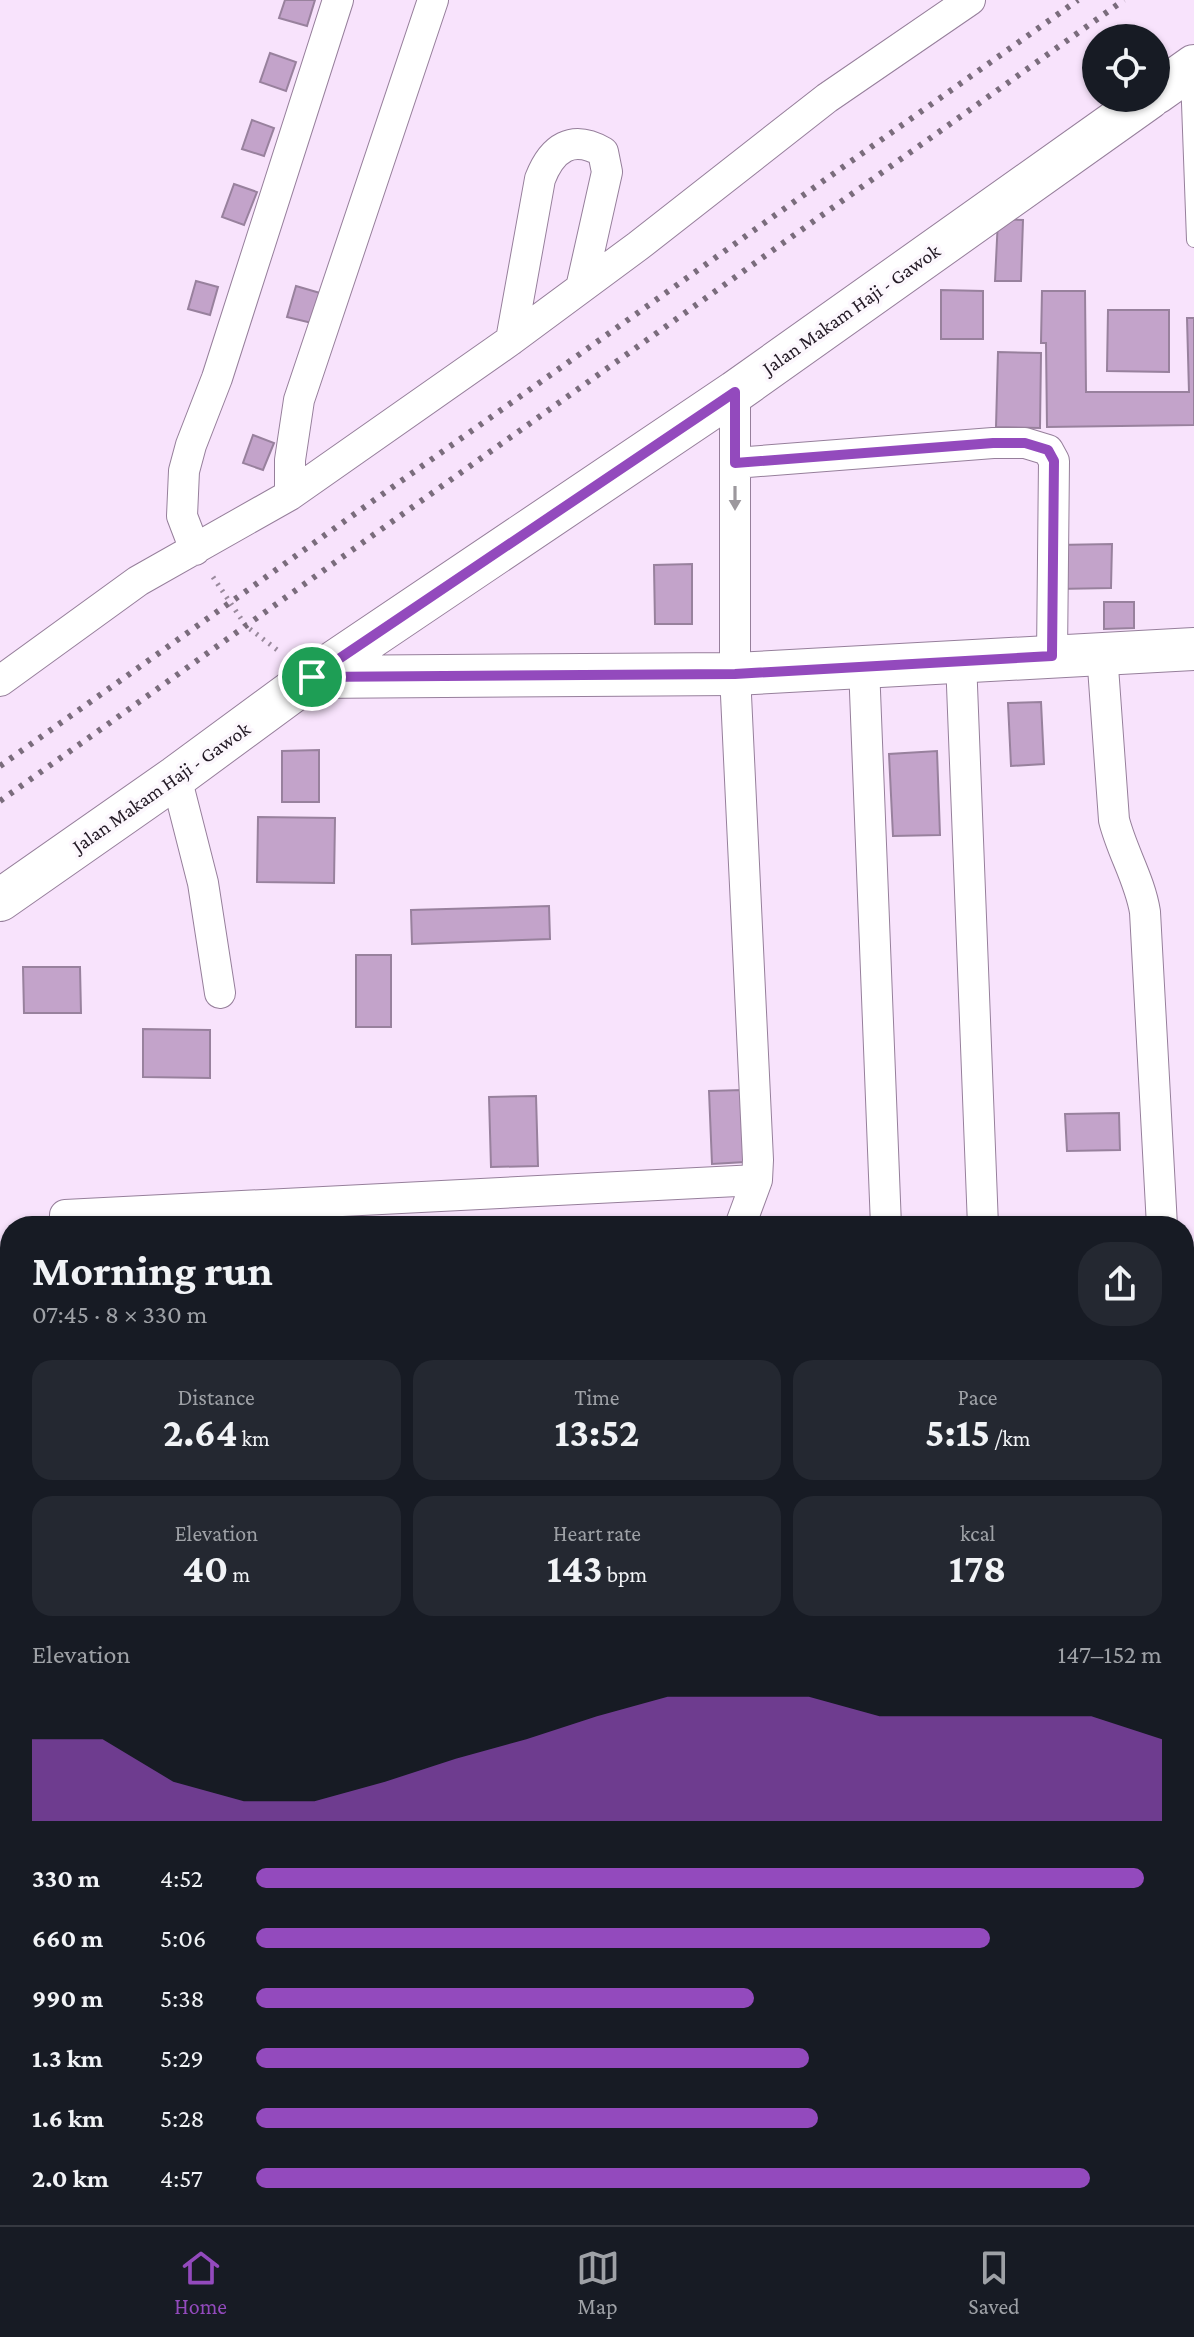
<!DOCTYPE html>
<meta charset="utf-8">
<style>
body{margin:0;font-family:"Crimson Pro",serif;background:#242831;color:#f1f3f6;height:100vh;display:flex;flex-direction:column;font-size:30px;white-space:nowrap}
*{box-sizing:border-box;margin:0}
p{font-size:26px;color:#9ea1a6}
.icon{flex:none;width:44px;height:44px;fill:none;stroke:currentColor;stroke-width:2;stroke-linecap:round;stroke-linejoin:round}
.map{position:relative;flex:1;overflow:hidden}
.details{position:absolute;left:0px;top:1216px;width:1194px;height:1010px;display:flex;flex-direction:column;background:#171b24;border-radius:32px 32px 0 0;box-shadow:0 2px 6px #0004}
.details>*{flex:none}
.controls{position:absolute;left:1082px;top:24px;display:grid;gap:16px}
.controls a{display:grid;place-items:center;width:88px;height:88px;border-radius:50%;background:#171b24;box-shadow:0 2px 6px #0004;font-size:40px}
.pin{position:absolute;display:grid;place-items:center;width:68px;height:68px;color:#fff;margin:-34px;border:4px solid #fff;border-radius:50%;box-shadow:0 2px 8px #0007}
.round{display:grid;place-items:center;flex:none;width:84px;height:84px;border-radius:32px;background:#242831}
.summary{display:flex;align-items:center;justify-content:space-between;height:136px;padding:0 32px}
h1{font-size:44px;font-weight:700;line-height:60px}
.metrics{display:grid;grid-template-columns:repeat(3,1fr);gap:12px;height:136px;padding:8px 32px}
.metrics div{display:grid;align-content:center;border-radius:20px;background:#242831;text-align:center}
.metrics b{font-size:40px;font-weight:700}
.metrics small{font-size:22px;font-weight:400}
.metrics p{font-size:22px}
.chart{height:224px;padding:16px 32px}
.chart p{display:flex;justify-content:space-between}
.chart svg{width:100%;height:144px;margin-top:8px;fill:#934abd;opacity:.7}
ul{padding:0 32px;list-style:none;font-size:26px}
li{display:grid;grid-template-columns:128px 96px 1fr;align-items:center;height:60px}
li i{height:20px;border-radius:10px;background:#934abd}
.menu{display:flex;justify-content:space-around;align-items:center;height:112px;border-top:2px solid #363941;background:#171b24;font-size:22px;color:#9ea1a6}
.menu a{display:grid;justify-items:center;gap:4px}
.menu .selected{color:#934abd}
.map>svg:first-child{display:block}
</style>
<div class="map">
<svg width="1194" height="2225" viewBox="0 0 1194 2225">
<rect width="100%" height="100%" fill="#f8e3fc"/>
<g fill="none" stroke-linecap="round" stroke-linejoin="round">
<path stroke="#8ba0c9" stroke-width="11" d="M0,1963l10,1
M369,2216l40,9"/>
</g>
<path fill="#c3a3ca" stroke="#98819d" stroke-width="2" d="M285,0h30l-8,26 -28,-8z
M270,53l26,9 -10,29 -26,-9z
M252,120l22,8 -10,28 -22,-7z
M234,184l23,8 -13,33 -22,-8z
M998,219l25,1 -2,61h-26z
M196,281l22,6 -8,28 -22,-6z
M296,286l24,7 -8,30 -25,-6z
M941,290l42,1v48h-42z
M1042,291h43l1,101h103l-2,-74h7v107l-147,2 -1,-84h-5z
M1108,310h61v62l-62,-1z
M998,352l43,1 -1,75 -44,-1z
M253,435l21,8 -11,27 -20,-7z
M1112,544l-1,44 -54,1v-44z
M692,564v60h-37l-1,-59z
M1104,602h30v26l-30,1z
M1041,702l3,62 -33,2 -3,-63z
M319,750v52h-37v-51z
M937,751l3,84 -47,1 -4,-82z
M258,817l77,1 -1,65 -77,-1z
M549,906l1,33 -138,5 -1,-34z
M356,955h35v72h-35z
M23,967h57l1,46h-57z
M143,1029l67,1v48l-67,-1z
M742,1090l3,72 -33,2 -3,-73z
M536,1096l2,70 -47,1 -2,-70z
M1119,1113l1,37 -53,1 -2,-37z"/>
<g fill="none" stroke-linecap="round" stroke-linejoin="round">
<g stroke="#967f9b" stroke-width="16">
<path id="lane" d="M1188,76l6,164"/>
</g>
<g stroke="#967f9b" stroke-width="32">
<path id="street" d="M511,340l29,-161c12,-31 32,-45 63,-27l4,20 -26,116
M735,392v282l23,486 -1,20 -17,46
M735,463l258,-20h32l23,7 6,11 -2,195
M290,495v-35l9,-60 134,-400
M195,550l-13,-34 2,-45 7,-26 26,-67 121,-378
M1102,653l12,167c8,32 26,60 31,92l17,314
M961,660l22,566
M864,666l22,560
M0,681l138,-100 152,-86 221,-155 127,-94 189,-148 143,-98
M176,777l27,106 17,110
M65,1215l692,-35
M0,1514l10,-1
M1184,1564h10
M0,1902l10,-1
M1184,1957l10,1
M867,2216l47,9
M260,2225l4,-9
M842,2225l3,-9"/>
</g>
<g stroke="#967f9b" stroke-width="44">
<path id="secondary" d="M1156,93l38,-27
M312,677l423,-3 459,-25
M0,900l176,-123 136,-100 423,-285 414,-294"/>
</g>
<path stroke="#99899c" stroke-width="5" stroke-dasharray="2 6" stroke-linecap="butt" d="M213,577l33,49 34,26"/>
<use href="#lane" stroke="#fff" stroke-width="14"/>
<use href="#street" stroke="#fff" stroke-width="30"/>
<use href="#secondary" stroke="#fff" stroke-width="42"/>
<path stroke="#7a6c7c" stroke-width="6" stroke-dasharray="4 8" stroke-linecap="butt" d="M0,766l1078,-766
M0,801l1124,-801"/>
</g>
<defs><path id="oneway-solid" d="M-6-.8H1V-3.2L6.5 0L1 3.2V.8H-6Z" transform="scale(2)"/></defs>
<use fill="#9c989d" href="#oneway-solid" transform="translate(735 498) rotate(90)"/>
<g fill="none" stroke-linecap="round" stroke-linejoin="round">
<g stroke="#fff" stroke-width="16">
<path id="route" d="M735,392v71l258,-20h32l23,7 6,11 -2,195 -317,18 -423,3z"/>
</g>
<use href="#route" stroke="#934abd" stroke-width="10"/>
</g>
<g text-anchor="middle" stroke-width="7" stroke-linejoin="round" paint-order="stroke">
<g font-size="20" fill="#231a25" stroke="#fcf7fd">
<text transform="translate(851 309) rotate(-35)" y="7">Jalan Makam Haji - Gawok</text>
<text transform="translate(161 787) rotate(-35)" y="7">Jalan Makam Haji - Gawok</text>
</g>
</g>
</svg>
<div class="controls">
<a><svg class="icon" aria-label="locate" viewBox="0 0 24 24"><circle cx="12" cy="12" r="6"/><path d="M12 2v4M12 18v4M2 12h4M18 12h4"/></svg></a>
</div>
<div class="pin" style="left:312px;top:677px;background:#1e9e55"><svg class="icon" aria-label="arrive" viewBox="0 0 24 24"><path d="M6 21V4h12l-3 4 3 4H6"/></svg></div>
<section class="details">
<div class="summary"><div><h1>Morning run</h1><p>07:45 · 8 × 330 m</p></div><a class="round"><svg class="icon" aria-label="share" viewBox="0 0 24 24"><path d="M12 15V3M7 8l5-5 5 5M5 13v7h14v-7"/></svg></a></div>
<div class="metrics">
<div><p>Distance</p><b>2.64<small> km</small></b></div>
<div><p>Time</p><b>13:52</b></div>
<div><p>Pace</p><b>5:15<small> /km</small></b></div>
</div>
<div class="metrics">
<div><p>Elevation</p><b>40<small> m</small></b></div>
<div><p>Heart rate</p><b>143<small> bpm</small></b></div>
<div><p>kcal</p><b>178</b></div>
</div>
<div class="chart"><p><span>Elevation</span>147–152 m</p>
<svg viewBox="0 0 160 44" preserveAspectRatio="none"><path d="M0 44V19L10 19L20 32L30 38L40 38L50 32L60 25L70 19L80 12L90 6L100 6L110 6L120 12L130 12L140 12L150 12L160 19V44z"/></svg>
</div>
<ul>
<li><b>330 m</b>4:52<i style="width:98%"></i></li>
<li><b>660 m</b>5:06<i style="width:81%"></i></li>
<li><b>990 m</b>5:38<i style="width:55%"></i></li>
<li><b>1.3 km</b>5:29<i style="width:61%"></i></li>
<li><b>1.6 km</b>5:28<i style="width:62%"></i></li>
<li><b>2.0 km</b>4:57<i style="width:92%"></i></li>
</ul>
</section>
</div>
<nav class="menu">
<a class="selected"><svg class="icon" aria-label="home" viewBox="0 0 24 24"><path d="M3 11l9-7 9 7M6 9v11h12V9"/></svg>Home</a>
<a><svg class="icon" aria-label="map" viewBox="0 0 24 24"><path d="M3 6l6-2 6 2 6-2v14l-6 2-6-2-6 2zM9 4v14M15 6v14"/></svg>Map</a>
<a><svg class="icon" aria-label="saved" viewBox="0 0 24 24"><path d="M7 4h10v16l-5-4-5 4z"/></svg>Saved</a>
</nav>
